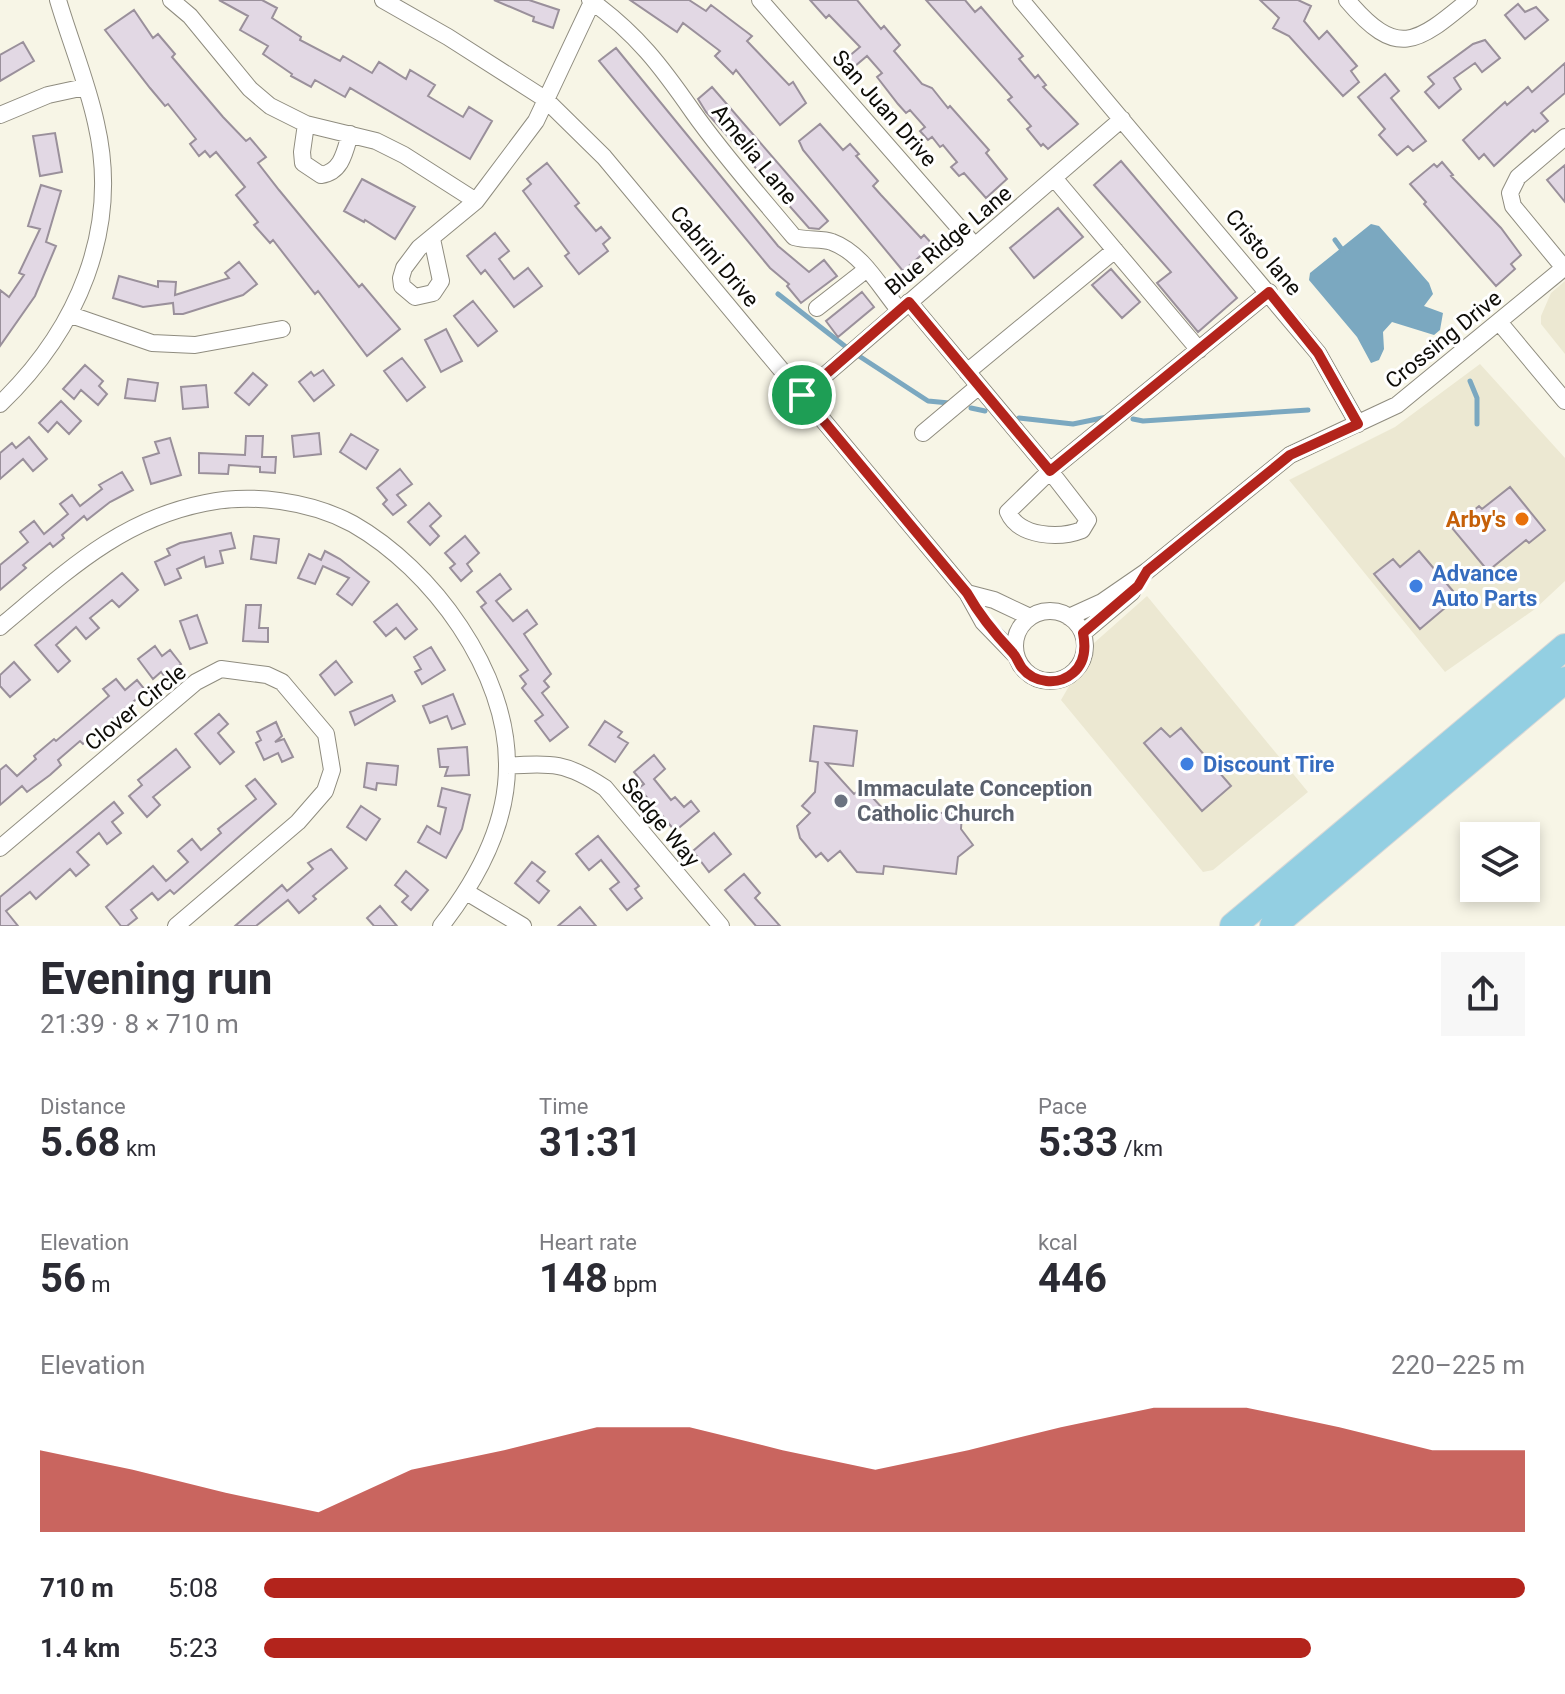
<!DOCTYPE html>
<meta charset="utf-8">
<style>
body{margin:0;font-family:Roboto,sans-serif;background:#f7f7f7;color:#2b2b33;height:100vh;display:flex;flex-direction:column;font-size:30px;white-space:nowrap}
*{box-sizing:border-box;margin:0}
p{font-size:26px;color:#7c7c81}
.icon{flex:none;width:44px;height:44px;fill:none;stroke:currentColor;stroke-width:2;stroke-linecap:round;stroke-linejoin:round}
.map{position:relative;height:926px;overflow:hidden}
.sheet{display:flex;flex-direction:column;background:#fff;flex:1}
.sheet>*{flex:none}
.buttons{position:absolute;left:1460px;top:822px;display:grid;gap:16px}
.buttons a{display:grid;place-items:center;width:80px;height:80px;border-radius:0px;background:#fff;box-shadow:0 4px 12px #0003;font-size:40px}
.pin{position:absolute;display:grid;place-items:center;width:68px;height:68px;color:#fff;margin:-34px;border:4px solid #fff;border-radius:50%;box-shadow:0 2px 8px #0007}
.round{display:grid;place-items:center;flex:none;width:84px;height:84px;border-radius:0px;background:#f7f7f7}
.summary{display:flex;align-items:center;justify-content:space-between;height:136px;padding:0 40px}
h1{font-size:44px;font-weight:700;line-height:60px}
.stats{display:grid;grid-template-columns:repeat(3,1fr);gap:12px;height:136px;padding:8px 40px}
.stats div{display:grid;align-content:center}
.stats b{font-size:40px;font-weight:700}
.stats small{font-size:22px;font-weight:400}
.stats p{font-size:22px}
.chart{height:224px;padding:16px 40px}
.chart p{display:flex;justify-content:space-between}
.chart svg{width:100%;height:144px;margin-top:8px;fill:#b3241c;opacity:.7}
ul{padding:0 40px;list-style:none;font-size:26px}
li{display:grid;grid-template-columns:128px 96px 1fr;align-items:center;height:60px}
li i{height:20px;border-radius:10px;background:#b3241c}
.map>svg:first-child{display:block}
</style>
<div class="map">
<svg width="1565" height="926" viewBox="0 0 1565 926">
<rect width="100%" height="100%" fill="#f7f5e6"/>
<path fill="#ece8d2" d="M1565,281v73l-24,-30v-8l10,-23z
M1480,364l85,94v123l-30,28 -90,63 -156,-192 106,-53z
M1147,596l161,196 -95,78 -10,2 -142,-172 33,-57z"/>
<path fill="#7ba8c0" d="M1371,224l8,2 50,57 4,11 -9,12 19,7 -3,17 -6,5 -42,-13 -9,10 1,17 -5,11 -8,3 -14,-26 -48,-57 1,-7z"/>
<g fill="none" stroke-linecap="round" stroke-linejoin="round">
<path stroke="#7ba8c0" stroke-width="5" d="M1335,240l8,11
M778,294l68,53
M859,356l69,45 21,2
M1470,381l7,17v26
M971,408l14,3
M1019,418l54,6 34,-7
M1133,419l10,2 165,-11"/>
</g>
<path fill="#e2d8e4" stroke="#9a909b" stroke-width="2" d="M219,0h43l15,8 -5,10 29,19 -1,3 40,21 3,-5 29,17 7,-11 27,17 4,-9 25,15 -7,11 35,21 6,-10 23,14 -22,38 -120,-71 -5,9 -30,-17 -4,7 -20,-11 1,-2 -29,-20 5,-8 -28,-16 8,-14z
M494,0h35l30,10 -6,18 -20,-7 1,-4z
M630,0h59l17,11 5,-6 41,31 -5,5 42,44 4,-3 13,21 -26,22 -44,-55 -3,4 -18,-18 5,-5 -37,-28 -6,9z
M810,0h47l24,29 3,-3 16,19 -6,6 28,33 10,4 16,20 2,-2 39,44 -3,3 21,26 -21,19 -22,-25 -5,3 -8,-9 6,-5 -14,-17 -3,2 -8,-10 -4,3 -8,-9 5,-4 -15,-17 -4,3 -8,-9 -21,-27 5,-4 -15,-17 -19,16 -7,-9 19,-16 -31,-32 -3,3z
M926,0h39l10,12 6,-5 42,49 -4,3 16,19 3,-3 8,10 -3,2 35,37 -30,25 -5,-5 -2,2 -14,-17 4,-3 -23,-26 4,-3z
M1260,0h38l13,6 -7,15 15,18 8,-8 30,35 -6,5 8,11 -16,14 -54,-60 -16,-8 6,-10z
M1518,4l7,8 11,-5 12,13 -23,19 -20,-24z
M134,10l19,28 5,-4 17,20 -3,3 51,60 23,24 4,-3 16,19 -8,6 21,27 80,97 3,-3 38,45 -33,27 -49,-65 -3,3 -42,-54 -3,3 -16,-18 4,-3 -22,-27 9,-8 -29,-35 -6,5 -5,-6 -6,5 -9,-12 6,-5 -28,-35 -3,2 -15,-18 -45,-58z
M1485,40l15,18 -18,14 -7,-9 -21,15 7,11 -22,19 -14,-16 9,-8 -6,-7 45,-33z
M23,42l11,19 -34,20v-26z
M616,48l162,198 31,26 15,-12 13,16 -36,27 -14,-17 2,-2 -19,-16 -171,-207z
M1565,63v30l-24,20 7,8 -13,11 -2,-2 -39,36 -10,-12 -5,5 -16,-19 42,-38 2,3 21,-18 4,5z
M1385,74l14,17 -8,7 35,43 -13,10 -5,-5 -11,9 -18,-20 6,-6 -27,-32z
M712,87l116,134 -9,8 -10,-1 -103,-116 -8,-13z
M820,124l23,26 7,-6 9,10 -3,2 22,25 -5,5 8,9 40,43 3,-3 9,10 -30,26 -100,-121 -4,-9z
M55,133l7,39 -22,4 -7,-40z
M1121,161l116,137 -39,34 -41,-49 14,-11 -77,-87z
M1442,162l11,13 -2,1 50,52 20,27 -10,9 4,5 -19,17 -72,-82 2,-2 -16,-18 24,-20 3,3z
M547,163l32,40 -4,3 21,25 5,-4 9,11 -7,6 5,7 -29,23 -14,-18 4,-3 -46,-62 8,-7 -4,-5z
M1565,165v37l-18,-22z
M362,179l53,28 -20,32 -30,-19 -1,2 -20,-11z
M41,185l20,6 -15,51 10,4 -21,50 -35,50v-56l9,7 15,-22 -5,-2 21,-44 -12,-3z
M1058,208l25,29 -49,41 -24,-30z
M495,233l14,18 -10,8 15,20 14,-11 14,18 -28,21 -29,-37 -4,4 -14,-18z
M239,262l18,22 -14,11 -60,19h-9l-1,-11 -30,4 -30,-9 6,-22 39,11v-6l18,1 -1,13 54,-17 -4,-5z
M1111,269l29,33 -18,16 -30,-33z
M862,292l12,15 -36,30 -12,-16z
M473,301l24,30 -19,15 -24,-30z
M446,329l16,32 -21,11 -16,-32z
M402,358l23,29 -18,14 -23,-30z
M85,365l18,16 -4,5 8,8 -9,11 -17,-15 -7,9 -11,-10z
M323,370l11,15 -20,16 -15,-19 12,-10 3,4z
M253,373l14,12 -18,20 -14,-12z
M128,379l30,4 -3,18 -30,-3z
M206,385l2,22 -25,2 -2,-22z
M61,401l20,20 -12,13 -12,-12 -9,10 -9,-9z
M319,433l2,21 -27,3 -2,-21z
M351,434l27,16 -12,19 -26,-17z
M246,436h17l-1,21h14l-1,16 -15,-1v-5l-31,-2 -1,9 -29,-1v-20l46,2z
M29,437l18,22 -14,12 -10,-12 -23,20v-26l12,-10 4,5z
M170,438l11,37 -30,9 -8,-26 16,-5 -4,-11z
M400,469l12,15 -15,11 9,10 -13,10 -10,-11 4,-4 -10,-12z
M122,472l11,18 -23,12 -23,18 -3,-4 -22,19 2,3 -11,9 -3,-4 -27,22 3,3 -26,22v-25l28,-23 -8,-10 14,-11 10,13 24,-20 -8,-10 12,-9 8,11 22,-17 -3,-4z
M1510,487l35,43 -16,13 -3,-3 -38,31 -36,-43 27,-22 3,3z
M429,503l12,13 -11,10 9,10 -9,9 -22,-23z
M231,533l4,15 -15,3 3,12 -17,4 -2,-10 -27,12 4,9 -16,7 -10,-23 15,-7 -3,-6 13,-6z
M254,536l25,3 -3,24 -25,-4z
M465,536l14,17 -12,11 5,7 -11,10 -11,-13 5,-4 -10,-11z
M325,551l15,8 29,23 -17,23 -15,-11 12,-16 -26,-12 -8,18 -17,-6 11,-24 12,6z
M1419,551l39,46 -38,32 -46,-55 19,-15 7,8z
M122,573l16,17 -19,17 -7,-7 -22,18 9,10 -13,11 -10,-12 -20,18 14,16 -12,11 -23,-27z
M500,574l11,15 -15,12 17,20 14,-11 10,14 -13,10 27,40 -7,7 5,6 -7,6 26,34 -18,14 -15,-20 8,-6 -21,-27 4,-4 -6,-8 8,-6 -47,-63 5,-4 -9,-11z
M397,604l20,25 -12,10 -9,-11 -10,8 -12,-14z
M246,605h15l-2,23h9v14l-25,-1z
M197,615l10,28 -17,6 -10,-28z
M155,646l7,10 8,-6 11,14 -16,13 -4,-5 -8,7 -15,-20z
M431,647l14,23 -23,14 -7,-12 6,-3 -7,-12z
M336,661l16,21 -17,13 -15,-20z
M14,662l16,18 -20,17 -10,-11v-11z
M116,679l9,11 12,-10 9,11 -63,53 -3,-3 -22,19 3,5 -11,10 -23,17 -5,-6 -22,19v-35l6,-5 11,11 19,-17 -2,-3 20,-17 2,2 53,-45 -6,-7z
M453,694l12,30 -13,5 -5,-13 -17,7 -7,-17z
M392,695l3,6 -40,24 -5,-13z
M219,714l9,10 -10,9 16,19 -14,12 -25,-30z
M605,721l17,11 -4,5 10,6 -13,19 -26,-17z
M276,722l6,14 -7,6 9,-3 9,18 -11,5 -4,-9 -14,7 -8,-17 5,-3 -4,-8z
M814,726l43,5 -4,35 -27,-3 28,31 9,-7 21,23 78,4 -1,15 12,16 -15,12 -2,17 -72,-8 -1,8 -26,-2 -17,-21 -12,10 -7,-8 -5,4 -16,-19 -3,-12 13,-13 -8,-7 13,-14 3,-30 -8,-1z
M1161,728l9,9 11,-9 50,58 -29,25 -58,-68z
M467,747l2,28 -24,1 3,-9h-8l-2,-18z
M176,749l14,18 -37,30 7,8 -13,12 -18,-21 13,-11 -4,-5z
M654,755l11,14 -11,10 17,21 4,-3 9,10 7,-6 8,10 -24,20 -36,-43 5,-4 -10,-12z
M367,763l31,3 -2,19 -19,-2 -1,7 -12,-3z
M255,779l21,25 -102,90 -4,-4 -12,10 -6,-7 -21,17 6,8 -10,8h-6l-15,-19 47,-41 13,15 22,-19 -10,-11 14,-12 9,11 20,-17 -3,-4 38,-30 -10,-13z
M442,788l28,7 -8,34 -16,29 -28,-16 9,-16 13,8 6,-26 -8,-2z
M114,802l9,11 -11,9 9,11 -14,11 -8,-11 -22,19 12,13 -13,11 -6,-7 -34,30 -6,-7 -24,19 12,15h-18v-29z
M361,806l19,13 -14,21 -19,-13z
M714,833l17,21 -22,18 -16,-21z
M598,836l41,50 -4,3 7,9 -15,12 -17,-21 9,-7 -18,-22 -12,10 -13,-16z
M331,849l16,19 -34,28 3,3 -17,14 -11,-13 -32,26h-21l47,-41 5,6 26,-22 -5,-6z
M532,862l13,10 -8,9 12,10 -10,12 -24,-20z
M406,871l22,19 -17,20 -9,-8 6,-6 -13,-11z
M744,874l16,19 -5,5 25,28h-24l-31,-36z
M380,906l17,20h-23l-7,-8z
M580,907l16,19h-38z"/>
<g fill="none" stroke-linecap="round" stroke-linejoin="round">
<g stroke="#8f8c7f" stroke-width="18">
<path id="minor" d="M171,0l19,16 60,73 20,17 36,18 70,17 28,14 72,46
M383,0l65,37 97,62 59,58 363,436 16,29 33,34
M590,0c47,34 71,66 103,112 31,44 67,84 101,125 13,4 28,1 38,5 30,11 48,45 67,68
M760,0l215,246
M1021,0l297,353 40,71
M1347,0c50,59 69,44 122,0
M0,115l48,-20 37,-8
M306,124l-4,28 1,11 18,12c21,-3 24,-24 29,-41
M1054,178l145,172
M432,239l9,42 -8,12 -18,4 -13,-11 -1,-8 3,-10 15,-20 57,-47 60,-80 57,-121
M1564,268l-51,-62 -3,-13 8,-16 47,-40
M909,302l141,169 219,-179
M817,308l50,-39
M71,315l81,28 43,2 87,-16
M1499,322l66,79
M967,372l148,-122
M802,395l320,-276
M0,404c77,-74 121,-174 96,-281 -9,-42 -26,-82 -38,-123
M923,433l56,-47
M1050,471l38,49 -6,10c-23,9 -63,7 -74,-18z
M967,593l27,7 36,17
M1015 646a35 35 0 1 1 70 0a35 35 0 1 1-70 0Z
M1069,617l33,-15 45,-31 143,-116 107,-50 168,-138
M0,627c65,-54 119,-107 205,-124 47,-10 106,-2 148,21 79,45 155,148 154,242 0,60 -30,114 -66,160
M1083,633l49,-41
M507,766c44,-4 61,-3 98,22l116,138
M0,848l196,-166 25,-13 46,6 15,7 44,52 6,36 -7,21 -27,31 -122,104
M468,893l55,33"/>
</g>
<g stroke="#d8d8d7" stroke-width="28">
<path id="primary" d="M1233,926l332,-279
M1273,926l292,-246"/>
</g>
<use href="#minor" stroke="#fff" stroke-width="16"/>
<use href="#primary" stroke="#93cfe2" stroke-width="26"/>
</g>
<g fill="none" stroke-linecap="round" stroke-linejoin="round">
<g stroke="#fff" stroke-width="16">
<path id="route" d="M1269,292l49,61 40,71 -68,31 -143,116 -9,15 -55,47c3,15 2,30 -10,40 -15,13 -39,10 -51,-5 -4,-5 -5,-11 -10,-16 -18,-19 -32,-36 -45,-59l-165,-198 107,-93 141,169z"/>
</g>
<use href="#route" stroke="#b3241c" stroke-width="10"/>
</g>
<circle fill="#e8710a" stroke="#fff" stroke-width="3" cx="1522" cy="519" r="8"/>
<g fill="#3f7fe0" stroke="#fff" stroke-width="3">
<circle cx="1416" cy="586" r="8"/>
<circle cx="1187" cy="764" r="8"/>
</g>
<circle fill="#6b7280" stroke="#fff" stroke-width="3" cx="841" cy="801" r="8"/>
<g text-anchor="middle" stroke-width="6" stroke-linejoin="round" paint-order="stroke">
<g font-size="22" fill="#0d0c07" stroke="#fff">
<text transform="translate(885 108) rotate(49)" y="8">San Juan Drive</text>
<text transform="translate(755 154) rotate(51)" y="8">Amelia Lane</text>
<text transform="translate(948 240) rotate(-40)" y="8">Blue Ridge Lane</text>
<text transform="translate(1264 252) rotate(50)" y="8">Cristo lane</text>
<text transform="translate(715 256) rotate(50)" y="8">Cabrini Drive</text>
<text transform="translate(1443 339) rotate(-39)" y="8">Crossing Drive</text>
<text transform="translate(135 707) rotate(-39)" y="8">Clover Circle</text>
<text transform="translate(661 822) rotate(50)" y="8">Sedge Way</text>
</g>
<g font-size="22" font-weight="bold" fill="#c56008" stroke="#fff" text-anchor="end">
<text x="1506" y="527">Arby's</text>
</g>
<g font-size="22" font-weight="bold" fill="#366cbe" stroke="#fff" text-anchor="start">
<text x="1432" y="581">Advance<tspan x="1432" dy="25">Auto Parts</tspan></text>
<text x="1203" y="772">Discount Tire</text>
</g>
<g font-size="22" font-weight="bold" fill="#5b616d" stroke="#fff" text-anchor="start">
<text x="857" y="796">Immaculate Conception<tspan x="857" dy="25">Catholic Church</tspan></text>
</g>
</g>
</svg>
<div class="buttons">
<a><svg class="icon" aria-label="layers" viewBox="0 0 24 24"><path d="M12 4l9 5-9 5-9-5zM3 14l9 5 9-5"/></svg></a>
</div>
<div class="pin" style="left:802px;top:395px;background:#1e9e55"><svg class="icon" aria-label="arrive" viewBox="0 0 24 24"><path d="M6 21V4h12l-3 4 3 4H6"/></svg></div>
</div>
<section class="sheet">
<div class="summary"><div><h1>Evening run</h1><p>21:39 · 8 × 710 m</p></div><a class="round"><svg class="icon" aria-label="share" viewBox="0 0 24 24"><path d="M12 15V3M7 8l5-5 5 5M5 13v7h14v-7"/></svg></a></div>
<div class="stats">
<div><p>Distance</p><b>5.68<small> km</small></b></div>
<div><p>Time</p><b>31:31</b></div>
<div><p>Pace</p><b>5:33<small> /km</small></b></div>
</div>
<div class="stats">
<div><p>Elevation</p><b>56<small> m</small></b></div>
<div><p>Heart rate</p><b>148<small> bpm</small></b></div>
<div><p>kcal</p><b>446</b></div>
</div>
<div class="chart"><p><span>Elevation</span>220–225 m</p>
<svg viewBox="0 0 160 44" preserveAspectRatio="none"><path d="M0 44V19L10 25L20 32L30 38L40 25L50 19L60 12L70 12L80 19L90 25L100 19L110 12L120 6L130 6L140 12L150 19L160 19V44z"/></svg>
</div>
<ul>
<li><b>710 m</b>5:08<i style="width:100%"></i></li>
<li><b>1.4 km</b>5:23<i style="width:83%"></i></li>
</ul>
</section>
